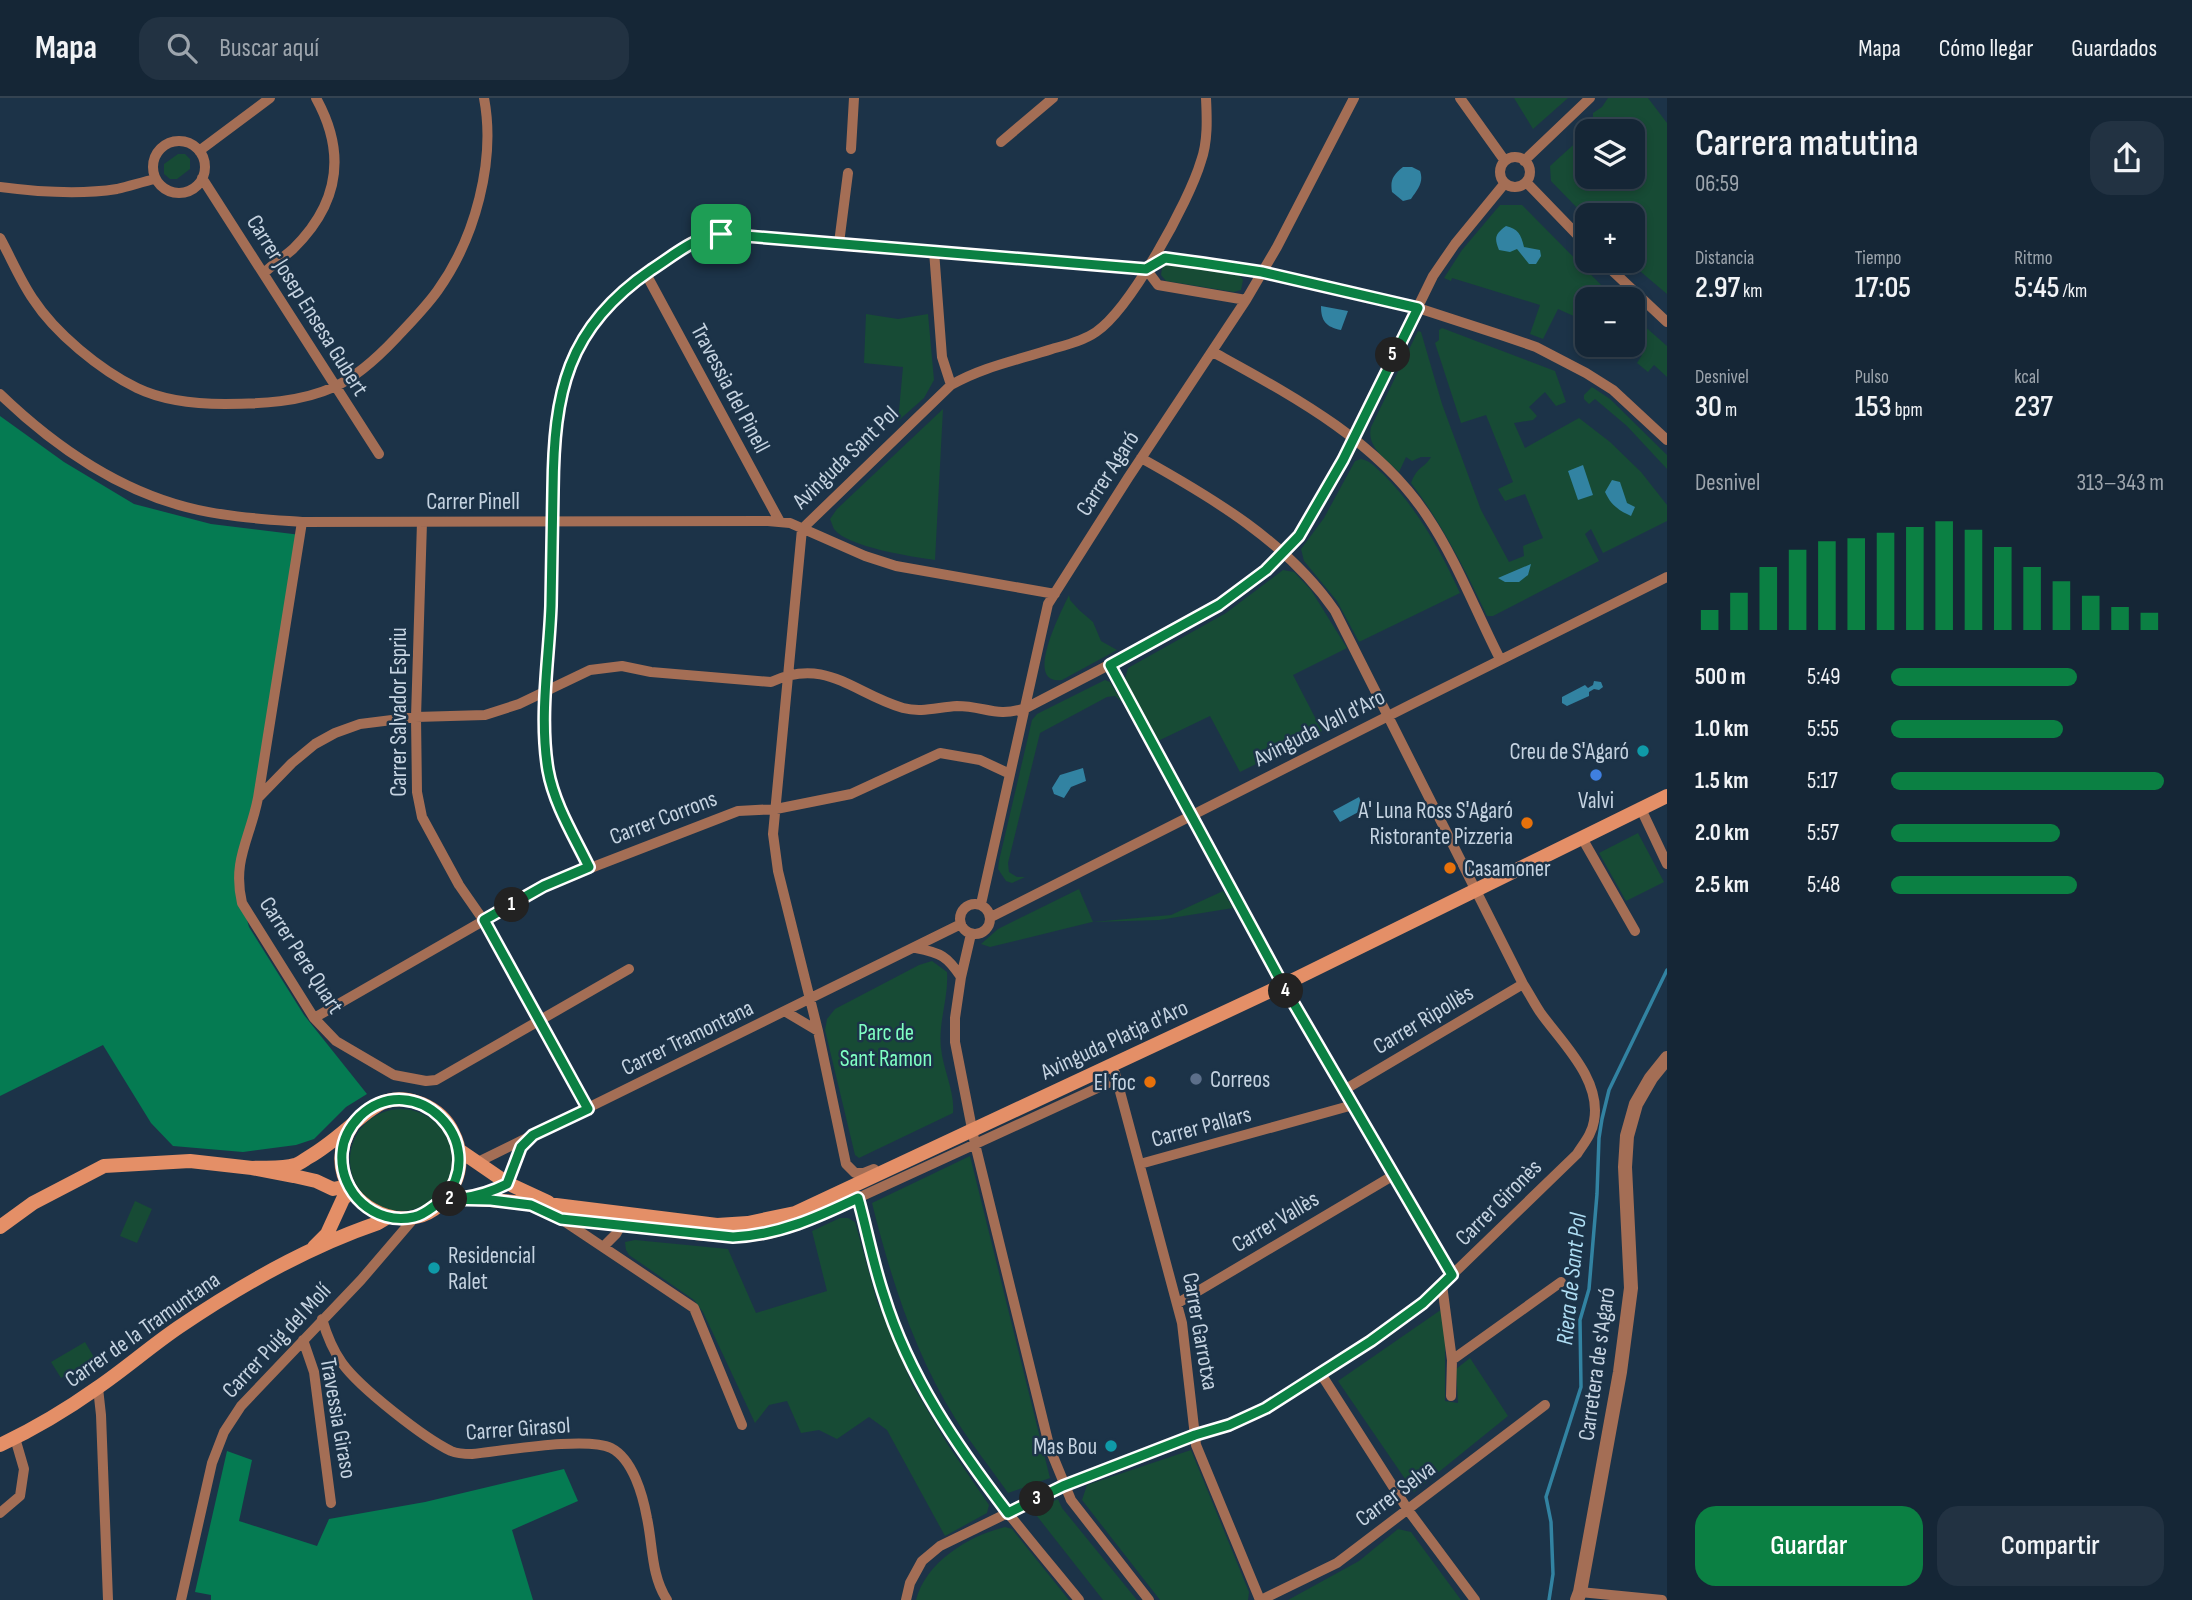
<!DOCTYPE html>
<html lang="es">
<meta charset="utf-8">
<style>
body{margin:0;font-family:"Sofia Sans Condensed",sans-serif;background:#223242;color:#f1f3f6;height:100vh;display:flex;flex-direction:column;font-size:26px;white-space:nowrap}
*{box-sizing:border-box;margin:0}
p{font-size:23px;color:#9da5ad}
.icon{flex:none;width:38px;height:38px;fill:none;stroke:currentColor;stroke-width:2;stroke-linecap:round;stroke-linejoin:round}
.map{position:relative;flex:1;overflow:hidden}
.drawer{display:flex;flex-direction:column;background:#152636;width:525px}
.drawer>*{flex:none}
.buttons{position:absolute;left:1575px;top:21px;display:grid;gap:14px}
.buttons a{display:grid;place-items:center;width:70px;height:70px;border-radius:14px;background:#152636;box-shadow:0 4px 10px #0003,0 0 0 2px #344351;font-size:35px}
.pin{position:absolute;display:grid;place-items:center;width:60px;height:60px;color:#fff;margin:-30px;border-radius:14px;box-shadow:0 4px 10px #0006}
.km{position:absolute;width:35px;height:35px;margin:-18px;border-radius:50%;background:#222;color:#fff;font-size:19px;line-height:35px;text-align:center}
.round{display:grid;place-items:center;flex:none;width:74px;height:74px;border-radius:21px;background:#223242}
.headline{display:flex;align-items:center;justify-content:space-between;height:119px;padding:0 28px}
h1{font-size:38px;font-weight:600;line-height:52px}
.metrics{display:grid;grid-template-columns:repeat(3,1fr);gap:10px;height:119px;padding:7px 28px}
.metrics div{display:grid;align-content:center}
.metrics b{font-size:30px;font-weight:600}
.metrics small{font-size:19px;font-weight:400}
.metrics p{font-size:19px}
.chart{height:196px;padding:14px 28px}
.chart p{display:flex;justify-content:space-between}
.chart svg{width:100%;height:126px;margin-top:7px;stroke:#0b8043;stroke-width:6}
.button{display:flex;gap:14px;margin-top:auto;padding:14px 28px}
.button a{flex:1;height:80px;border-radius:21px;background:#0b8043;color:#fff;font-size:28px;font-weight:600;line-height:80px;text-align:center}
.button a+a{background:#223242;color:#f1f3f6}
ul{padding:0 28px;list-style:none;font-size:23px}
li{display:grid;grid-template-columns:112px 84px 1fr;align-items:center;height:52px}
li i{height:18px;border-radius:9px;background:#0b8043}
header{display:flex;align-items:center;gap:42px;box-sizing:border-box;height:98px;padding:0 35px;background:#152636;border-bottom:2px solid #344351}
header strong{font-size:33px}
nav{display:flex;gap:38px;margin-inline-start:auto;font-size:24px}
.search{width:490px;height:63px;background:#223242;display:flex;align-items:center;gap:18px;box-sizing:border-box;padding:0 24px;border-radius:21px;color:#9da5ad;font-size:26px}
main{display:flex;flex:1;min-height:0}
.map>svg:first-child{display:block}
</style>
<header>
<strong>Mapa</strong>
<div class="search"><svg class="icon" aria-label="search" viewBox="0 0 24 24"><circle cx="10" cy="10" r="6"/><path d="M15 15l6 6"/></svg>Buscar aquí</div>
<nav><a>Mapa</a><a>Cómo llegar</a><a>Guardados</a></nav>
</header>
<main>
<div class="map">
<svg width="1667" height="1502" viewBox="0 0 1667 1502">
<rect width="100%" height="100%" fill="#1c3348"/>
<path fill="#174b35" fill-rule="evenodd" d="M1514,0h54l-35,31z
M1608,0h40l19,25v171l-39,-33h5v-46h-46v3l-36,-37 -1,-15 43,-39v-14l9,-6zM1587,33h46v46h-46z
M178,56h7l5,5v10l-13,10h-7l-6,-5v-10z
M1500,107h22l93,94h-28v23l-29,-13 -15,30 -13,-5 10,-29 -88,-27 -1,3 -7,-3 18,-28z
M1168,166l71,11 4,5 -2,10 -7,2 -68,-11 -5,-6 1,-7z
M866,216l32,5 30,-5 6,66 -10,18 -26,23 5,-54 -39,-4z
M1633,218l34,30v31l-13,-12 -6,7 -11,-9 5,-8 -15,-10h6z
M1442,230l113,43 11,31 -10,4 -11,-14 -16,15 8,9 -4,4 -19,3 11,25 54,-30 31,24 31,30 26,33v16l-64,32 -12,-24 -6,5 14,27 -106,55h-6c-22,-47 -45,-92 -76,-133 7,-18 13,-14 20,-26h-10l-9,4 -6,-4 -7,15c-13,-13 -33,-25 -28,-45l47,-96 3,1 21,72 39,106 28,52 15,-6 -1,-10 20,-8 -18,-44 -20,7 -7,-12 15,-7 -27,-67 -25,8 -26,-80 4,-3v-10z
M1592,289l18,12 57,56v14l-40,-43 -32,-27 -6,5 -5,-5v-4z
M943,311l-8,151c-22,-3 -88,-13 -101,-31 -1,-2 -3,-8 -4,-10l7,-10z
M1361,361c10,2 15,9 22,15 34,34 57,75 77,119l-101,49 -22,-41 -33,-40 -3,-12 23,-31 31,-57z
M1283,472l11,2 17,18 36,58 -54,27 29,56 -82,41 -30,-56 -52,25 -33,-62 3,-11 98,-55z
M1069,497l1,5 9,10 14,12 8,19 16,9 -55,30c-40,6 0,-70 7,-85z
M1105,582l5,2 12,20 -7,-6 -8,1 -67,36 -32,130 1,9 8,5h8l-13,6 -6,-2 -8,-12 1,-8 33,-141 5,-6z
M1638,735l26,49 -38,19 -27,-48z
M1079,791l14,33 78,-7 52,-24 10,17 -74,12 -67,2 -102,25 -9,-3 17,-15z
M932,863l15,11c2,25 -9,50 -6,76 2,22 14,43 12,65l-94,45 -4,-3 -30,-125 2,-11 8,-10 84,-44z
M350 1062a51 51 0 1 1 102 0a51 51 0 1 1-102 0Z
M970,1058l80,322 -42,15c-17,-25 -37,-49 -53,-75 -41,-66 -64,-139 -83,-215z
M135,1103l17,8 -15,34 -17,-7z
M840,1120h8l7,4 22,79 35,83 36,61 41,60 -2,8 -42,23 -58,-106 -18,-13 -32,22 -18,-9 -18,3 -14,-32 -18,4 -14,18 -52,-111 -9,-12 -65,-45 -3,-5 -1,-8 10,-2 93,9 28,64 71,-22 -15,-60z
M1445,1209v94l13,2 -2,-34 14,-11 38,58 -94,76 -76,-111z
M85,1244l10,17 -34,19 -10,-16z
M1191,1352l58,142 -1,8h-88l-78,-100 5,-15z
M1058,1401l4,9 75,92h-34l-70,-89z
M1005,1429l7,2 57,71h-153c10,-38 52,-64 89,-73z
M1398,1431l13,3 50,68h-173l71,-39z"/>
<path fill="#057b52" d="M0,318l64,46 70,42 77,20 90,11 -49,286 -17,56 14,50 55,88 63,79 -21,13 -32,32 -18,6 -53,7 -70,-6 -22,-23 -48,-78 -103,51z
M227,1353l25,9 -13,61 78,25 12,-27 96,-17 139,-33 14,32 -66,29 21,70h-322v-5l-16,-3z"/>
<path fill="#3283a2" d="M1403,69h9l8,4c4,11 -2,18 -9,28l-8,2 -11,-9c-2,-12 1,-17 11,-25z
M1506,128c12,3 15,8 18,21l16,3 1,6 -5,8h-7l-12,-15 -7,3 -11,-2c-5,-12 -4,-16 7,-24z
M1321,208l27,5 -7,19c-15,-3 -20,-9 -20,-24z
M1583,367l10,30 -15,5 -10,-29z
M1612,382l8,2 7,21 8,4 -4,9c-13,-6 -20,-11 -26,-24z
M1531,466l-3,11 -9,7h-14l-7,-4z
M1594,583l7,1 2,5 -4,3 -5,-1 -5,3v4l-22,10 -5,-3v-6l23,-12 3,3 5,-3z
M1083,670l3,13 -15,6 -7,11 -10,-4 -2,-6 8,-13z
M1359,699l5,12 -24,13 -7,-11z"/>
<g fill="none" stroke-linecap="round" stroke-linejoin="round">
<path stroke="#3283a2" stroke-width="3.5" d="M1549,1502l4,-26 -2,-52 -5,-25 35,-110 -1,-67 9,-31 8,-95 2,-56 3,-19 7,-29 58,-120"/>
<path stroke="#a46e55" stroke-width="10" d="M1460,0l45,63
M153 69a26 26 0 1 1 52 0a26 26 0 1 1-52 0Z
M1001,44l52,-44
M851,51l3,-51
M199,53l71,-53
M1500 74a15 15 0 1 1 30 0a15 15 0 1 1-30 0Z
M1524,63l66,-63
M202,80l177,276
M1526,84l61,63
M0,89c38,5 79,8 117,2 13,-3 25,-7 38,-10
M0,140c11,20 20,42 33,61 22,34 67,71 104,89 27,13 59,16 88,16 36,0 76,-2 109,-17 22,-10 46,-32 62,-49 15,-16 30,-31 42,-48 37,-52 58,-129 46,-192
M839,145l9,-70
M934,153l8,106 9,28
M1602,163l65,61
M1146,171l12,16 88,15
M264,175c9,-9 20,-16 29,-24 46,-45 54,-95 23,-151
M646,176l134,248
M1213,254c78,43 164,88 214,164 30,45 49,96 73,143
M0,296c53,51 114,94 186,113 38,10 77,12 116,15l466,-1 22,2 75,33 31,10 159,28
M302,424l-44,276c-8,41 -26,62 -16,105l72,115 22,23 58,34 32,6 10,-1 193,-111
M422,424l-6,195 1,75 5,25 37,68 25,36 104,188
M1110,567l173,320 169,290
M258,700l34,-35 23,-19 20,-11 25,-9 56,-7 69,-2 34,-11 71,-34 32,-4 29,6 120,10c55,-26 83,12 132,26 19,5 35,-1 54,-2 28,0 39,12 69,2l102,-53 91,-50 47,-35 33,-34 44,-76 90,-184 22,-32 50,-61
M1641,711l26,55
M1582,740l53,93
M589,769c-15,-31 -35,-63 -41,-97 -9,-54 1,-110 3,-164 1,-38 1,-77 2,-116 1,-97 13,-162 98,-220 22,-15 43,-33 70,-36l425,35 19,-11 98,14 155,36 86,28 32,11 50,26 27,17 54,50
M960 821a15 15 0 1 1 30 0a15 15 0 1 1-30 0Z
M981,806l67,-300 80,-126 118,-178 31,-53 77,-149
M991,819l419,-212 257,-128
M971,836l-10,43 -6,41v24l20,102 75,305 21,51 78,100
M916,850c25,5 31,8 45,29
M786,914l32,19
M314,920l230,-132 194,-75 38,-2 75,-15 89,-41 40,7 30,14
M1115,975l67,250 14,122 64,155
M1344,992l179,-106
M476,1065l485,-239
M1140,1066l213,-59
M874,1071l-10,4h-9l-9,-9 -28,-133 -40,-160 -5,-37 29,-305 149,-144c31,-18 67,-25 101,-36 14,-4 31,-8 44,-17 34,-23 93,-130 105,-171 7,-19 6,-43 5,-63
M471,1098c58,-13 27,-25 56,-55
M858,1100c13,50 24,100 45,148 40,96 111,174 176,254
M531,1107l30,14 133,89 48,117
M564,1121l57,6
M603,1149l13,-13 5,-9c44,5 91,16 135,11 23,-2 46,-14 67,-22l294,-135
M1442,1187l10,75 -1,36
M1178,1205l216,-128
M322,1221c5,17 10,30 20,44 18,25 82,75 109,88 7,3 14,3 21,3 31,-3 114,-18 139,-6 22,11 32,48 36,70 6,28 4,57 20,82
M303,1242l11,32 17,131
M1452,1262l109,-78
M1321,1276l87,136 67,90
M98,1290l3,27 7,185
M0,1415l20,-17 4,-27 -9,-31
M1580,1494l82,8
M181,1502l31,-137 12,-31 17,-26 120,-126 54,-63
M906,1502l4,-17 12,-22 18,-15 123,-60 132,-51 34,-10 37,-17 105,-67 52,-38 154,-149c7,-11 15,-20 17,-33 8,-42 -33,-79 -54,-109 -6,-9 -11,-19 -17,-28l-188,-373c-48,-69 -122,-113 -194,-153
M1261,1502l76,-37 208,-158"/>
<path stroke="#a46e55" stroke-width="14" d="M1577,1502l3,-8 40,-220 11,-84 -6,-121 2,-31 9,-32 15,-26 16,-20"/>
<path stroke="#e48f67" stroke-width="14" d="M459,1052l48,33 41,19
M252,1070c13,-1 31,1 43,-3 4,-1 9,-5 14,-8 14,-8 26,-18 38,-28 25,-21 40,-39 75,-25 14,6 25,16 31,29 8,15 9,35 1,51 -35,76 -149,12 -101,-60
M444,1101l18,-1 94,7 161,20 31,-2 47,-10 488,-228 384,-189
M0,1129l33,-24 71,-37 86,-5 62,7 42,8 22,5 17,8 15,-3
M314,1149l13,-13 16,-35 8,-8
M0,1347c34,-16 66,-35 97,-57 28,-19 54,-42 82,-61 59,-40 131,-81 199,-104l10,-6"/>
</g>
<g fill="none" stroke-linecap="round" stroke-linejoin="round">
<g stroke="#fff" stroke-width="14">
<path id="route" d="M721,136c-27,3 -48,22 -70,36 -85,58 -97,123 -98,220 -1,39 -1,77 -2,116 -2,54 -12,110 -3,164 6,34 26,66 41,97l-45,19 -60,34 104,189 -55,26 -12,12 -14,37c-14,7 -30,12 -45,14 -5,1 -12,-1 -16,1 -10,3 -18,15 -32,18 -39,9 -75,-24 -72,-64 1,-14 8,-27 18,-37 54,-50 132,25 84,83l47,1 40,5 30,14 172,18c46,-2 85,-20 125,-39 9,32 15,66 26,98 25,81 73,150 124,217l55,-27 132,-51 34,-10 37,-17 105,-67 52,-38 29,-28 -169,-290 -173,-320 109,-60 47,-35 33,-34 44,-76 75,-152 -156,-36 -60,-9 -37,-5 -19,11 -425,-35"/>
</g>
<use href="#route" stroke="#0b8043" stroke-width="9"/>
</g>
<g fill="#0f9aa8" stroke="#1c3348" stroke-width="2.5">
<circle cx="1643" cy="653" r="7"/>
<circle cx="434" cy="1170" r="7"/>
<circle cx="1111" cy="1348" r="7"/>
</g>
<circle fill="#3f7fe0" stroke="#1c3348" stroke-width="2.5" cx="1596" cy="677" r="7"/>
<g fill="#e8710a" stroke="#1c3348" stroke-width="2.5">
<circle cx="1527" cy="725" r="7"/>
<circle cx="1450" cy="770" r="7"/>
<circle cx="1150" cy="984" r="7"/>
</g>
<circle fill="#5c6f8a" stroke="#1c3348" stroke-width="2.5" cx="1196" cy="981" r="7"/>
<g text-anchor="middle" stroke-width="5" stroke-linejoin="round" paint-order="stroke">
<g font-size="23" fill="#c5d3e1" stroke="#1c3348">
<text transform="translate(308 207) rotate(58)" y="8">Carrer Josep Ensesa Gubert</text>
<text transform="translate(731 290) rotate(62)" y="8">Travessia del Pinell</text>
<text transform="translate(845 359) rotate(-44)" y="8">Avinguda Sant Pol</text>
<text transform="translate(1107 375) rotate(-57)" y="8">Carrer Agaró</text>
<text x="473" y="411">Carrer Pinell</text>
<text transform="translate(398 614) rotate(-90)" y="8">Carrer Salvador Espriu</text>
<text transform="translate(1319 629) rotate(-27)" y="8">Avinguda Vall d'Aro</text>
<text transform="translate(663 719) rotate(-21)" y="8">Carrer Corrons</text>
<text transform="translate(302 857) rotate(57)" y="8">Carrer Pere Quart</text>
<text transform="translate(1423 921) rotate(-31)" y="8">Carrer Ripollès</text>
<text transform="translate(687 939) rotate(-26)" y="8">Carrer Tramontana</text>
<text transform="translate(1114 941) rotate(-25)" y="8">Avinguda Platja d'Aro</text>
<text transform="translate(1201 1028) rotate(-15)" y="8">Carrer Pallars</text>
<text transform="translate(1498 1104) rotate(-45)" y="8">Carrer Gironès</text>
<text transform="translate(1275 1123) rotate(-31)" y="8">Carrer Vallès</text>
<text transform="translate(142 1231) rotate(-35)" y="8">Carrer de la Tramuntana</text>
<text transform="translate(1201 1233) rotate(80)" y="8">Carrer Garrotxa</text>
<text transform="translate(276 1242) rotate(-47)" y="8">Carrer Puig del Molí</text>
<text transform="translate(1596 1266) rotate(-82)" y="8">Carretera de s'Agaró</text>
<text transform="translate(339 1320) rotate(80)" y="8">Travessia Giraso</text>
<text transform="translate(518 1330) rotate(-4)" y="8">Carrer Girasol</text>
<text transform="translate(1395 1395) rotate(-37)" y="8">Carrer Selva</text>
</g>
<g font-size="23" fill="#c5d3e1" stroke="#1c3348" text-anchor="end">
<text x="1629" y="661">Creu de S'Agaró</text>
<text x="1596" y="710" text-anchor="middle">Valvi</text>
<text x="1513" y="720">A' Luna Ross S'Agaró<tspan x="1513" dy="26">Ristorante Pizzeria</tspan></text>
<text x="1464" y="778" text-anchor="start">Casamoner</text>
<text x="1210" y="989" text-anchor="start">Correos</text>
<text x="1136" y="992">El foc</text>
<text x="448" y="1165" text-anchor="start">Residencial<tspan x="448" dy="26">Ralet</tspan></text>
<text x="1097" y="1356">Mas Bou</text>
</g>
<g font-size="23" fill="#7fffc3" stroke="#1c3348">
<text x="886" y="942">Parc de<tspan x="886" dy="26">Sant Ramon</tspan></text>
</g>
<g font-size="24" font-style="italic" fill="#aeddf3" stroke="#1c3348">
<text transform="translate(1571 1181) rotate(-84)" y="8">Riera de Sant Pol</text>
</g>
</g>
</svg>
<div class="buttons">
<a><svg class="icon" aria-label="layers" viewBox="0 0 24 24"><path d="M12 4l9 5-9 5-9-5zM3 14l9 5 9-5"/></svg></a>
<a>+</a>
<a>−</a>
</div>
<div class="pin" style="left:721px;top:136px;background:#1e9e55"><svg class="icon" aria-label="arrive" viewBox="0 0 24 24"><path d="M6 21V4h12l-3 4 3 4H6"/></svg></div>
<b class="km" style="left:512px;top:807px">1</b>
<b class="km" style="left:450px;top:1101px">2</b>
<b class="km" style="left:1037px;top:1401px">3</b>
<b class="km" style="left:1286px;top:893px">4</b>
<b class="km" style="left:1393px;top:257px">5</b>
</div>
<section class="drawer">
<div class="headline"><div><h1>Carrera matutina</h1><p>06:59</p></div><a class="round"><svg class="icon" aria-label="share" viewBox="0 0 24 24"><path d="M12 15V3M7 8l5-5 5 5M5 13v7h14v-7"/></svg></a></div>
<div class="metrics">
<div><p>Distancia</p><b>2.97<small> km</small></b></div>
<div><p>Tiempo</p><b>17:05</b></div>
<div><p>Ritmo</p><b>5:45<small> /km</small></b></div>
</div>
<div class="metrics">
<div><p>Desnivel</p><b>30<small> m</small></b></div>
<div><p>Pulso</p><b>153<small> bpm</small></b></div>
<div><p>kcal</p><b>237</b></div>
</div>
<div class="chart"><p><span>Desnivel</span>313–343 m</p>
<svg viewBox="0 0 160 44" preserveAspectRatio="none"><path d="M5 44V37M15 44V31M25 44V22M35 44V16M45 44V13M55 44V12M65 44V10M75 44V8M85 44V6M95 44V9M105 44V15M115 44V22M125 44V27M135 44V32M145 44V36M155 44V38"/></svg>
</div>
<ul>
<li><b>500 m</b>5:49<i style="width:68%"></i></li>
<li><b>1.0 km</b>5:55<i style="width:63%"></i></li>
<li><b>1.5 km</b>5:17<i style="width:100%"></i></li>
<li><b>2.0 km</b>5:57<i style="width:62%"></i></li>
<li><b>2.5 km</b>5:48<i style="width:68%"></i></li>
</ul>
<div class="button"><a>Guardar</a><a>Compartir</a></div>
</section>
</main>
